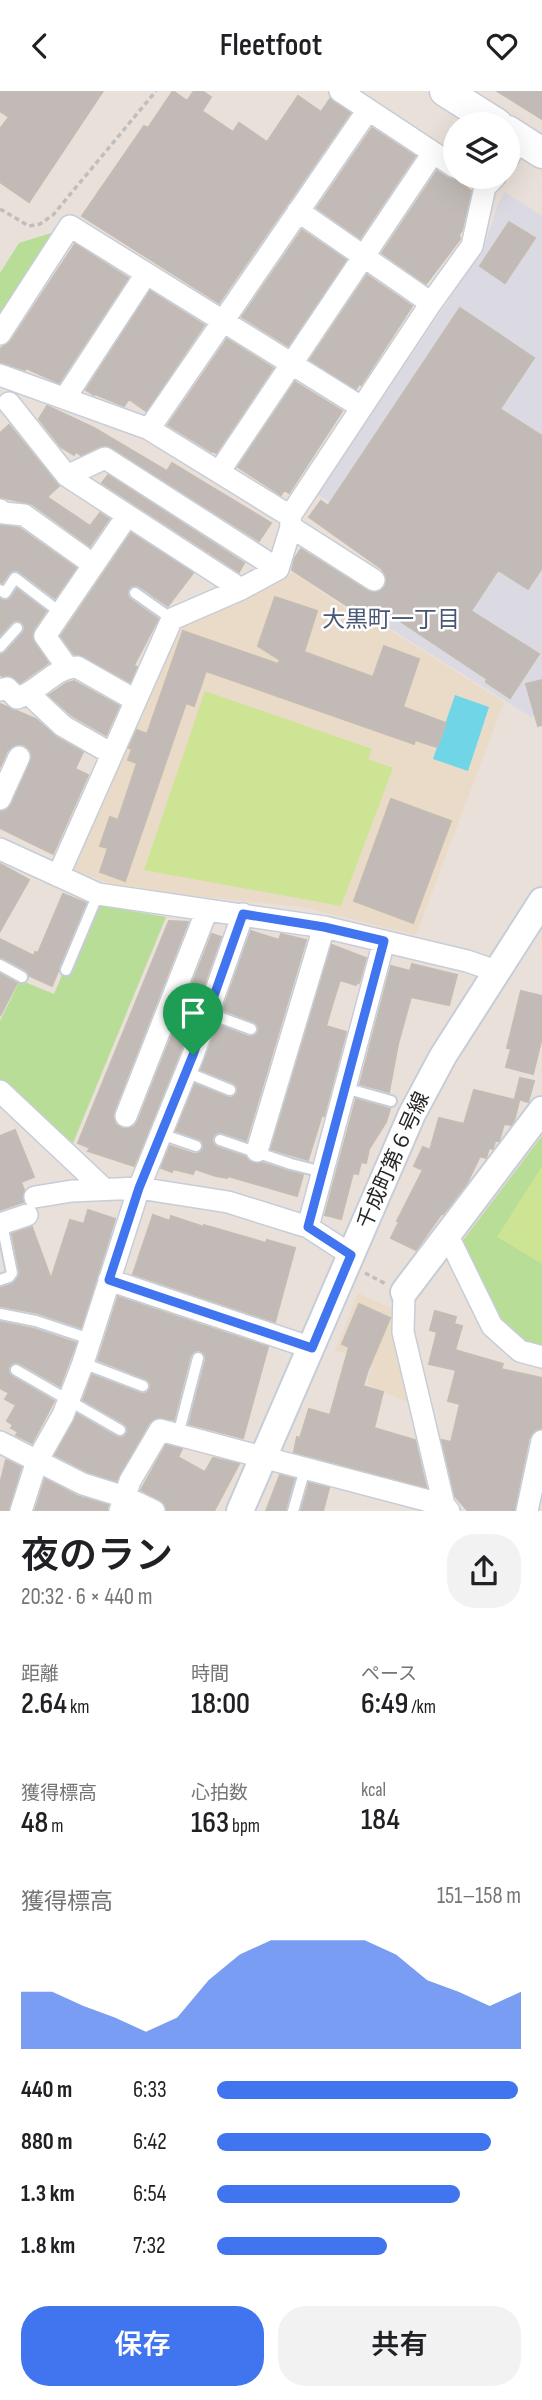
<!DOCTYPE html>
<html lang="ja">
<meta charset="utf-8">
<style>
body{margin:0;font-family:"Sofia Sans Condensed","Noto Sans JP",sans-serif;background:#f2f2f2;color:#202124;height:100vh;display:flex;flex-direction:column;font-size:26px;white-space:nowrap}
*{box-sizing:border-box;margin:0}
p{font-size:23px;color:#757577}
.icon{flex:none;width:38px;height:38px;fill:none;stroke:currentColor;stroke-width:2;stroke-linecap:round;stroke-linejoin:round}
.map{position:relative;height:1420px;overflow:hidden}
.drawer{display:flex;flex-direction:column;background:#fff;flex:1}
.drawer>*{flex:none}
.tools{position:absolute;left:443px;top:21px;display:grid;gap:14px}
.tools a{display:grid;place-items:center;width:77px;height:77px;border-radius:50%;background:#fff;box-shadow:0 7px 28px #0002;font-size:35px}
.pin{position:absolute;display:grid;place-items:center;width:60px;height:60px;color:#fff;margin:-72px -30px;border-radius:50% 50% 50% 0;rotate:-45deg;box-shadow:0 0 7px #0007}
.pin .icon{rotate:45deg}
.round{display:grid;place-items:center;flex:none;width:74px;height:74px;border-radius:28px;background:#f2f2f2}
.summary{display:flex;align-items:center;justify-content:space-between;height:119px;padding:0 21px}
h1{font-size:38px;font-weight:600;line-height:52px}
.stats{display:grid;grid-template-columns:repeat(3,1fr);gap:10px;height:119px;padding:7px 21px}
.stats div{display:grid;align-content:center}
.stats b{font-size:30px;font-weight:600}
.stats small{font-size:19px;font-weight:400}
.stats p{font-size:19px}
.chart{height:196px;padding:14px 21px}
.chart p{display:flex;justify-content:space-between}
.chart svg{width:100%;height:126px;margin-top:7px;fill:#4075ef;opacity:.7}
.cta{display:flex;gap:14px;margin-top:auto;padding:14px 21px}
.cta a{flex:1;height:80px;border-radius:28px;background:#4075ef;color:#fff;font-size:28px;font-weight:600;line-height:80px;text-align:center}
.cta a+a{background:#f2f2f2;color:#202124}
ul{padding:0 21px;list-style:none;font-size:23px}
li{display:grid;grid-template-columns:112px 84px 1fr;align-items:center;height:52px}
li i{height:18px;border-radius:9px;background:#4075ef}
header{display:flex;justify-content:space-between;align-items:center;height:91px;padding:0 21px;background:#fff;font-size:32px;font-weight:600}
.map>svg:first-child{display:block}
</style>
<header><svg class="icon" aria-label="back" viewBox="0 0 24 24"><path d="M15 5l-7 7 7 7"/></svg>Fleetfoot<svg class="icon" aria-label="heart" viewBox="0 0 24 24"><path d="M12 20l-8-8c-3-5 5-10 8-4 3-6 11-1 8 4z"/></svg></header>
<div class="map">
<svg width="542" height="1420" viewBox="0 0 542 1420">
<rect width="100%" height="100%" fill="#e9e0d9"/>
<path fill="#dbd9e1" d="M505,101l37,24v498l-11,3 -156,-98 39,-61 -97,-64 167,-246 14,-44z"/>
<path fill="#eadbc9" d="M293,482l55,37 7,-2 149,94 -88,233 -114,-28 -145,-15 -47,-8 -42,-17 108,-239z
M358,1202l37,17 16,94 -44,-20 5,-19 -27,-4 2,-7 -12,-3z"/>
<path fill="#b8dd97" d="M61,139l-61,94v-51l19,-30z
M97,814l69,12 -93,226 -73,-62v-60l20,-41 34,14 9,-21 7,2z
M542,1045v211l-16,-5 -25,-23 -40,-76z"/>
<path fill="#cce493" d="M205,600l167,58 -4,10 25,9 -52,138 -197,-36z
M542,1075v98l-45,-27z"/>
<path fill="#70d5e7" d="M455,604l34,12 -21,64 -35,-12z"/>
<path fill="#c1bab6" stroke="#c4bcb3" stroke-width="2" d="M0,0h103l-74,111 -29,-20v-53l9,-12 -9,-6z
M173,0l14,10 7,-10h8l9,6 -9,14 31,21 6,-9 28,19 31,-46 23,16 9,-13 20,14 -131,190 -137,-87 62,-90 4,2z
M497,0h45v28z
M372,37l43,28 -55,82 -43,-30z
M437,80l11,7 9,2 14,11 -9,39 -3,5 1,4 -34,45 -44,-31z
M509,131l26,16 -30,45 -25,-17z
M302,139l44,30 -58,86 -46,-29z
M75,153l53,34 -69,105 -33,-15 -1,2 -25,-8v-13l11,-8z
M367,184l45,31 -51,79 -2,-1 -3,5 -46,-29z
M150,200l54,34 -58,86 -17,-12 -5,7 -29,-12 -1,1 -8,-5z
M460,217l74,50 -34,51 42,27v132l-14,21 -30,-19 -27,41 68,43 -29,44 -24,-16 1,-3 -108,-72 -6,10 -21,-14 -3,4 -57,-37 3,-12 6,-9 67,42 11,1 6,-6 2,-6 -5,-11 -73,-52 12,-16 7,5z
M227,248l46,29 -57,85 -3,-2 -1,1 -44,-27z
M295,291l47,29 -53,82 -5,-3 -3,5 -43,-28z
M47,315l47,22 73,43 5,-8 99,60 -12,18 -148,-94 -11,-1 -19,9 -5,-3 -2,3 -13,-8 -22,-28z
M9,334l50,61 -12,11 43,29 10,-13 9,6 -19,27 -58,-42 -32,-7v-64z
M108,384l136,88 -5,9 -29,-19 3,-8 -5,7 -106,-69z
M0,434l19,3 57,40 -21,30 -38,-28 -6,1 -9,12 -2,-1z
M131,442l62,40 -25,33 -29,-20h-7l-4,3v7l2,3 28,20 -24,46 3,2 -7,15 -47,-26 -9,-2 -13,-18z
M17,498l29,22 -12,18 -2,8 16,26 -28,20 -9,-7h-9l-2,-2v-19l6,-3 19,-23 -3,-7 -7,-2 -15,15v-36l9,1z
M275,506l42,14 -13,41 69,25 11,-31 35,13 -16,48 43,16 -9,24 -22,-7 -1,4 -208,-73 -12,35 -8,-3 -61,178 -25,-9 8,-24 -8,-2 10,-29 8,3 19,-57 -9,-3 4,-11 -3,-1 8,-18 10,4 36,-103 95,33 2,-4 -22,-14z
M542,589v45l-4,1 -12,-42z
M74,590l45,25 -13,29 -35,-20 -22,-20 18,-12z
M0,613l36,15 20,18 27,15 -8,17 13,6 -35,79 -53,-26v-16l7,-2 5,-6 20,-48 -2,-6 -5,-5 -8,-1 -10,7 -7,16z
M391,708l60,22 -38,102 -59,-22z
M0,773l29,16 -29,51z
M63,803l23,9 -34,83 -22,-10 -4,-6 -26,-13v-18l34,17 1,-4 3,1z
M169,830l19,1 -74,189 1,13 7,4 12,-1 4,-6 74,-187 9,3 -40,113 -47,116 -46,-15 2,-3 -12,-5z
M251,840l28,9 2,-6 25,6 -60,201 -27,-9 -5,3 -2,6 5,6 29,10 7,6h9l41,12 -6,21 -69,-20 -1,2 -11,-2 -21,-7 -2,5 -20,-5 -1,3 -11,-4 9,-22 24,8h4l5,-5 -2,-9 -25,-9 19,-47 33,13h6l3,-5v-6l-3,-3 -33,-13 17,-45 31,12 6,-2 4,-4 -2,-6 -3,-3 -31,-12z
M332,854l34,13 -7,25 -2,-1 -1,3 -16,-5 -6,19 -8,27 20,6 -22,84 -2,-1 -14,45 -37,-11z
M412,873l45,11 -8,30 -38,-8 -13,47 -9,48 -29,-8 31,-118 19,5z
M0,883l17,9 -17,33z
M521,900l21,5v41l-9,37 -27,-7 5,-18 -4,-1z
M520,987l14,3 -6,21 -13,-4z
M474,999l45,11 -5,20 -3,4 -7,-1 -5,17h-4l-2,8 -4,-1 -3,10 -6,-2 -14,29 -23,29 -1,-1 -26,37 -25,-12 8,-16 -2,-1 26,-51 -9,-4 9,-19 7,3 9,-32 25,6z
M356,1008l34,10 -4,13 -17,27 -3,14 -5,-1 -3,12 -5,-1 -12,46 -16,-4z
M15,1039l19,47 -13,5 3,8 -1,12 -23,8v-74z
M88,1119l27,9 -34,109 -43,-15 -38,-7v-18l12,-4 8,-10 -8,-40 20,-7 19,52 19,-59 14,4z
M153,1124l17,6 1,-5 33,11v-2l62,18 1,-3 28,8 -20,74 -142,-48z
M118,1206l150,50 -25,91 -54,-14 17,-65 -2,-6 -7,-3 -7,6 -16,64 -18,-2 -7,5 -33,58 -28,-9 -33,-17 22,-41 40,23h6l4,-4v-6l-3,-3 -41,-24 9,-25 48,18 5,1 5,-5 1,-5 -5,-5 -48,-19z
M359,1213l31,14 -22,52 -5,16 20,6 -9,36 41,12 11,47 -132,-35 3,-15 3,1 9,-29 21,6 19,-68 -7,-3z
M435,1220l21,6 -2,7 8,2 -7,24 48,14 -2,5 41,9v50l-9,4 -4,6 -15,73h-46l-13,-15 -13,-56 9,2 9,-38 -12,-3 8,-31 -27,-6 8,-32 -7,-2z
M0,1231l34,7 42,14 -16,43 -41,-23h-6l-4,4 -1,4 4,5 42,25 -22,42 -16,-8 2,-3 -7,-4 2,-3 -6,-4 9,-16 -11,-6 4,-6 -9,-5z
M166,1354l16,4 -4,8 27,15 8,-14 26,6 -25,47h-47l-2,-7 -5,-4 -19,-10z
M6,1369l15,7 -13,44h-8v-27z
M280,1384l14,4 -9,32h-19z
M45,1388l32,17 31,9 -1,6h-72z
M309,1392l20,5 -6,23h-22z"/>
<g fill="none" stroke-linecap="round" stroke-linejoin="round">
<g stroke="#c7cdd8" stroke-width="14">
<path id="service" d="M0,499l5,3 10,-15 46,35
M135,502l37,26
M0,556l17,-19
M0,874l22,12
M66,879l32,-76
M208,922l43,16
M186,981l44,18
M345,997l46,13
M161,1043l35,12
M220,1049l71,24 32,8
M0,1189l9,-3 3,-4 -10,-49
M0,1223l36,7 54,18
M83,1272l60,23
M16,1279l104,60
M178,1344l20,-77
M293,1420l12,-42"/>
</g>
<g stroke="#c7cdd8" stroke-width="24">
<path id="minor" d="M340,0l115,76
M508,67l12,-19
M298,120l133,92
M0,243l70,-108 291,181
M0,284l149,54 141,87 141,-213 41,-57 13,-59 10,-10
M65,307l81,-124
M9,312l58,73 174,113
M149,338l219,-319
M219,381l214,-319
M67,385l38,-18 173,111
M0,419l3,3 21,2 70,50
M291,436l83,53
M67,576l-22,-31 82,-120
M0,599l7,-2 10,10c22,-6 37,-31 60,-31l58,33
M30,604l33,31 49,28
M0,708l19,-42
M0,758l98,45 226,33 143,34 29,10
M58,785l114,-257 69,-30 37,-20 13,-42 -1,-11
M0,1000l104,98
M126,1025l81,-206
M257,1060l67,-224
M35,1106l37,-6 67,-3 89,14 80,25 43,28
M0,1133l27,-9
M308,1136l76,-286
M448,1145l44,90 28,25 22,6
M109,1189l203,68
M404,1201l-1,40 41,173 5,6
M0,1351l83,42 42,13 29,14
M21,1420l16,-50 26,-46 20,-52 56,-175 54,-133 50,-141
M120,1420l10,-30 30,-51 284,75
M527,1420l15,-70"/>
</g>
<g stroke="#c7cdd8" stroke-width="30">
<path id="tertiary" d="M404,1201l138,-182
M240,1420l172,-397 31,-58 99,-155"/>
</g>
<g stroke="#c7cdd8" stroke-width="33">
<path id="secondary" d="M445,0l52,33
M508,40l34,22"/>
</g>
<path stroke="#bebebe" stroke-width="3.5" stroke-dasharray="5 3.5" stroke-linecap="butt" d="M0,118l29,17 11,-2 13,-9 103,-124
M365,1182l21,11"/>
<use href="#service" stroke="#fff" stroke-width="10"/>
<use href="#minor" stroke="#fff" stroke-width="21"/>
<use href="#tertiary" stroke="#fff" stroke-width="26"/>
<use href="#secondary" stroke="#fff" stroke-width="30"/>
</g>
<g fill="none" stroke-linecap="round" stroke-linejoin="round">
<g stroke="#fff" stroke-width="14">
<path id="route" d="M243,823l81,13 60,14 -76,286 43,28 -39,93 -203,-68 30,-92 54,-133z"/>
</g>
<use href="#route" stroke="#4075ef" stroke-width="9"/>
</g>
<g text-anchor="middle" stroke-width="5" stroke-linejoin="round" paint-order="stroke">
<g font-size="21" fill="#272727" stroke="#fff">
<text transform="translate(393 1069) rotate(-66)" y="7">千成町第６号線</text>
</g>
<g font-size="23" fill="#4a5774" stroke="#fff">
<text x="391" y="536">大黒町一丁目</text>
</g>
</g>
</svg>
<div class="tools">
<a><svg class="icon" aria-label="layers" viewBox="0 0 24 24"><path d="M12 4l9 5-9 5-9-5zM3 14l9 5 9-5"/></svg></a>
</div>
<div class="pin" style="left:193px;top:964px;background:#1e9e55"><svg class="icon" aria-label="arrive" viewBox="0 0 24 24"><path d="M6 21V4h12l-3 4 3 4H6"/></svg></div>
</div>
<section class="drawer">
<div class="summary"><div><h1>夜のラン</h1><p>20:32 · 6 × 440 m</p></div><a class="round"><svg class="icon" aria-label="share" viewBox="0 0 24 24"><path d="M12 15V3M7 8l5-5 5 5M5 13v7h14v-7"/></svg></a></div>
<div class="stats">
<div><p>距離</p><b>2.64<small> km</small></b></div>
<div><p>時間</p><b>18:00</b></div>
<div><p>ペース</p><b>6:49<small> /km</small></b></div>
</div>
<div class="stats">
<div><p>獲得標高</p><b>48<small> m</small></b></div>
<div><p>心拍数</p><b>163<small> bpm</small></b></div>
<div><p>kcal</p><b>184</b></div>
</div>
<div class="chart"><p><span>獲得標高</span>151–158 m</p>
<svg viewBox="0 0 160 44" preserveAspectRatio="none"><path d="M0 44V24L10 24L20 29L30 33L40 38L50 33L60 20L70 11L80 6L90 6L100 6L110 6L120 11L130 20L140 24L150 29L160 24V44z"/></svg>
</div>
<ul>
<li><b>440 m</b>6:33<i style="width:99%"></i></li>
<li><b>880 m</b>6:42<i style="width:90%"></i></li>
<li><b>1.3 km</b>6:54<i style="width:80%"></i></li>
<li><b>1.8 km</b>7:32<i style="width:56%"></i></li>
</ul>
<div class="cta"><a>保存</a><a>共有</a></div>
</section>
